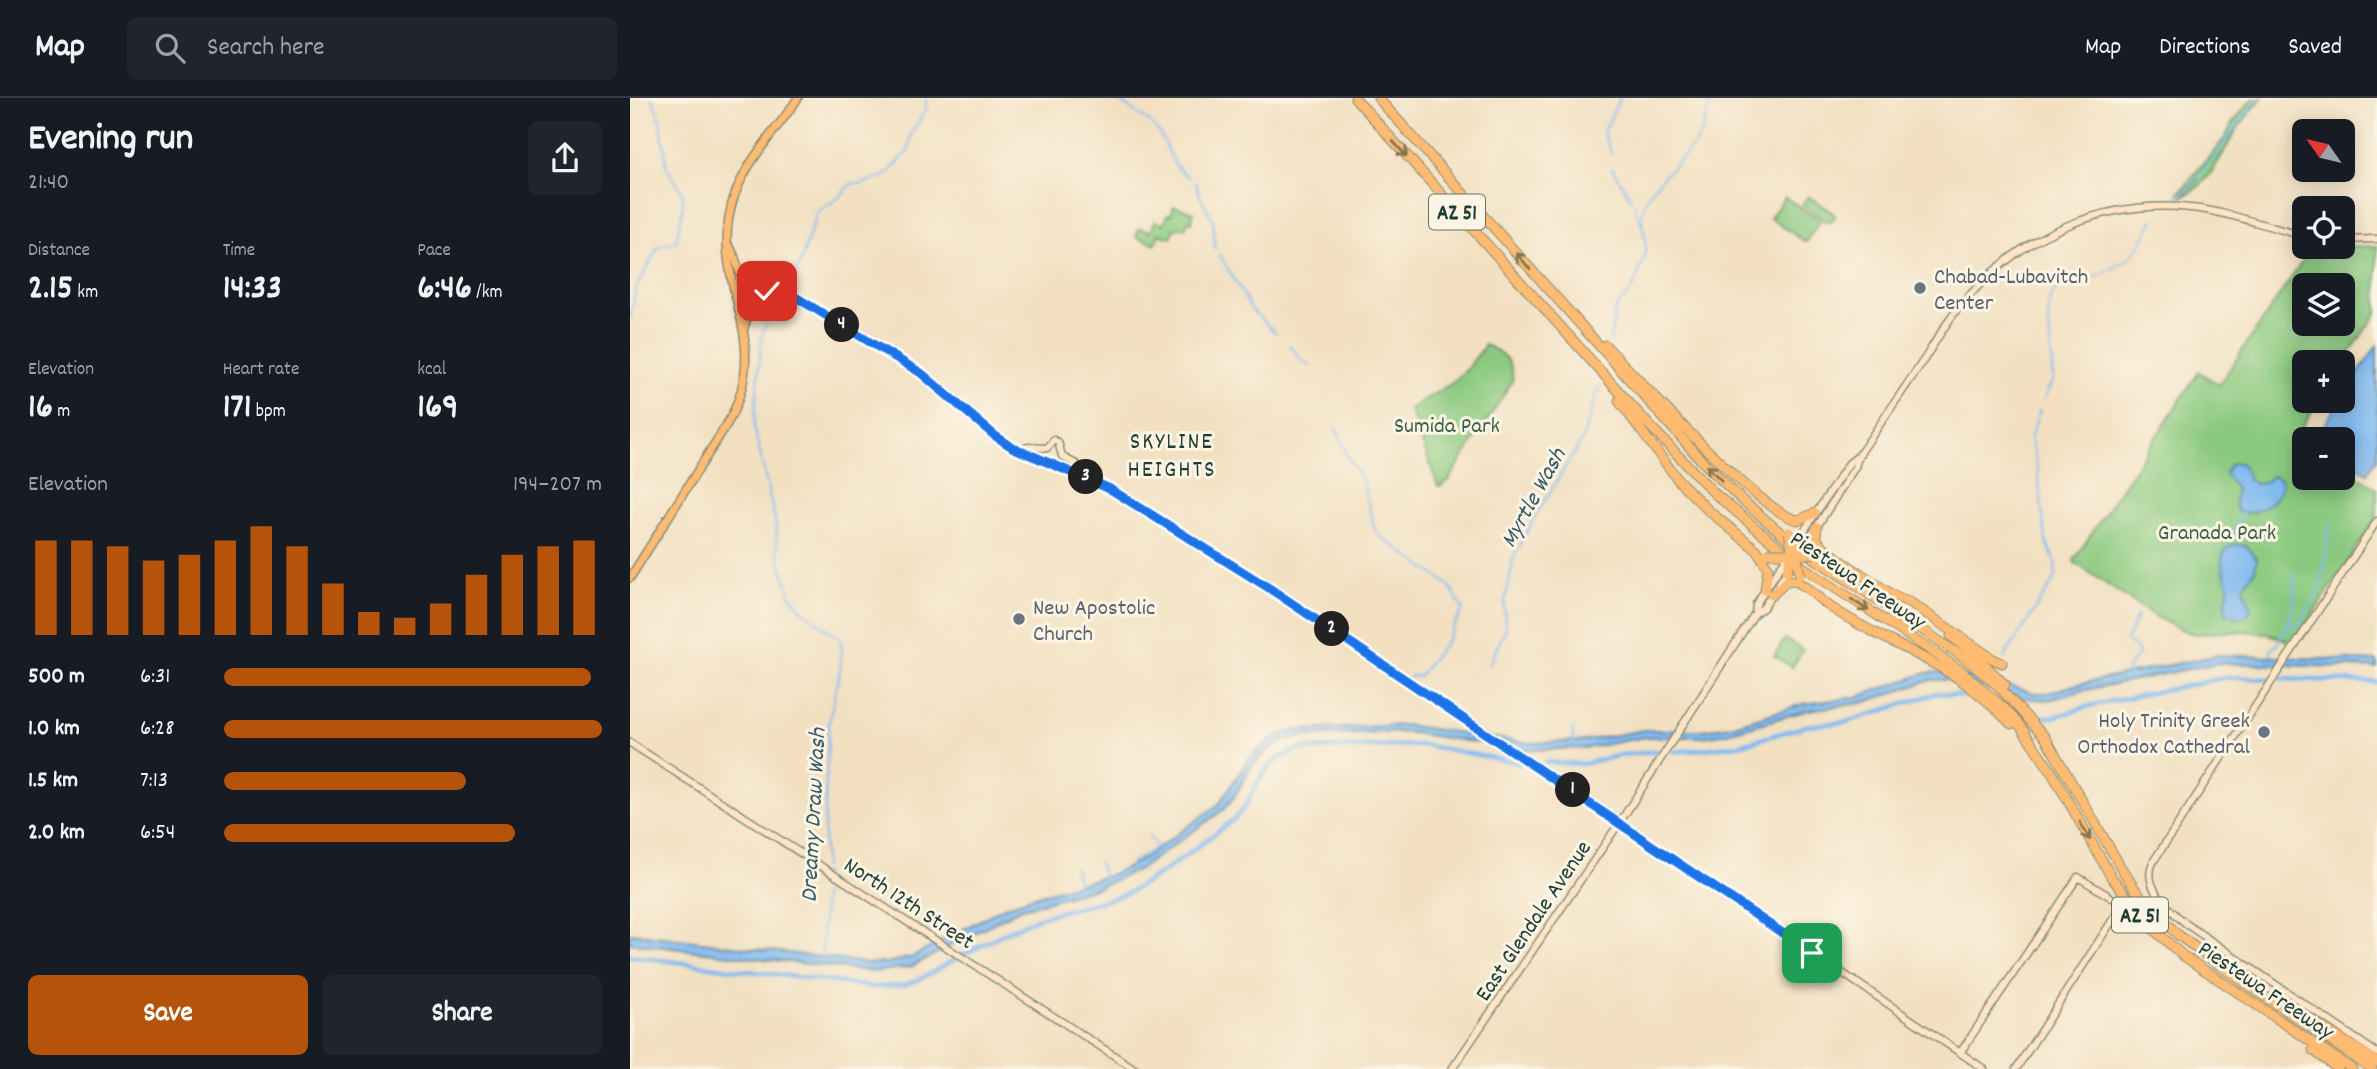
<!DOCTYPE html>
<meta charset="utf-8">
<style>
body{margin:0;font-family:Dekko,sans-serif;background:#20242c;color:#f1f3f6;height:100vh;display:flex;flex-direction:column;font-size:26px;white-space:nowrap}
*{box-sizing:border-box;margin:0}
p{font-size:23px;color:#9ea1a6}
.icon{flex:none;width:38px;height:38px;fill:none;stroke:currentColor;stroke-width:2;stroke-linecap:round;stroke-linejoin:round}
.map{position:relative;flex:1;overflow:hidden}
.drawer{display:flex;flex-direction:column;background:#171b24;width:630px}
.drawer>*{flex:none}
.needle{width:46px;rotate:304deg}
.controls{position:absolute;left:1662px;top:21px;display:grid;gap:14px}
.controls a{display:grid;place-items:center;width:63px;height:63px;border-radius:10px;background:#171b24;box-shadow:0 4px 18px #0003;font-size:35px}
.pin{position:absolute;display:grid;place-items:center;width:60px;height:60px;color:#fff;margin:-30px;border-radius:14px;box-shadow:0 4px 10px #0006}
.km{position:absolute;width:35px;height:35px;margin:-18px;border-radius:50%;background:#222;color:#fff;font-size:19px;line-height:35px;text-align:center}
.round{display:grid;place-items:center;flex:none;width:74px;height:74px;border-radius:10px;background:#20242c}
.headline{display:flex;align-items:center;justify-content:space-between;height:119px;padding:0 28px}
h1{font-size:38px;font-weight:800;line-height:52px}
.metrics{display:grid;grid-template-columns:repeat(3,1fr);gap:10px;height:119px;padding:7px 28px}
.metrics div{display:grid;align-content:center}
.metrics b{font-size:35px;font-weight:800}
.metrics small{font-size:19px;font-weight:400}
.metrics p{font-size:19px}
.chart{height:196px;padding:14px 28px}
.chart p{display:flex;justify-content:space-between}
.chart svg{width:100%;height:126px;margin-top:7px;stroke:#b45309;stroke-width:6}
.action{display:flex;gap:14px;margin-top:auto;padding:14px 28px}
.action a{flex:1;height:80px;border-radius:10px;background:#b45309;color:#fff;font-size:28px;font-weight:800;line-height:80px;text-align:center}
.action a+a{background:#20242c;color:#f1f3f6}
ul{padding:0 28px;list-style:none;font-size:23px}
li{display:grid;grid-template-columns:112px 84px 1fr;align-items:center;height:52px}
li i{height:18px;border-radius:9px;background:#b45309}
header{display:flex;align-items:center;gap:42px;box-sizing:border-box;height:98px;padding:0 35px;background:#171b24;border-bottom:2px solid #363941}
header strong{font-size:33px}
nav{display:flex;gap:38px;margin-inline-start:auto;font-size:24px}
.search{width:490px;height:63px;background:#20242c;display:flex;align-items:center;gap:18px;box-sizing:border-box;padding:0 24px;border-radius:10px;color:#9ea1a6;font-size:26px}
main{display:flex;flex:1;min-height:0}
.map>svg:first-child{display:block}
</style>
<header>
<strong>Map</strong>
<div class="search"><svg class="icon" aria-label="search" viewBox="0 0 24 24"><circle cx="10" cy="10" r="6"/><path d="M15 15l6 6"/></svg>Search here</div>
<nav><a>Map</a><a>Directions</a><a>Saved</a></nav>
</header>
<main>
<section class="drawer">
<div class="headline"><div><h1>Evening run</h1><p>21:40</p></div><a class="round"><svg class="icon" aria-label="share" viewBox="0 0 24 24"><path d="M12 15V3M7 8l5-5 5 5M5 13v7h14v-7"/></svg></a></div>
<div class="metrics">
<div><p>Distance</p><b>2.15<small> km</small></b></div>
<div><p>Time</p><b>14:33</b></div>
<div><p>Pace</p><b>6:46<small> /km</small></b></div>
</div>
<div class="metrics">
<div><p>Elevation</p><b>16<small> m</small></b></div>
<div><p>Heart rate</p><b>171<small> bpm</small></b></div>
<div><p>kcal</p><b>169</b></div>
</div>
<div class="chart"><p><span>Elevation</span>194–207 m</p>
<svg viewBox="0 0 160 44" preserveAspectRatio="none"><path d="M5 44V11M15 44V11M25 44V13M35 44V18M45 44V16M55 44V11M65 44V6M75 44V13M85 44V26M95 44V36M105 44V38M115 44V33M125 44V23M135 44V16M145 44V13M155 44V11"/></svg>
</div>
<ul>
<li><b>500 m</b>6:31<i style="width:97%"></i></li>
<li><b>1.0 km</b>6:28<i style="width:100%"></i></li>
<li><b>1.5 km</b>7:13<i style="width:64%"></i></li>
<li><b>2.0 km</b>6:54<i style="width:77%"></i></li>
</ul>
<div class="action"><a>Save</a><a>Share</a></div>
</section>
<div class="map">
<svg width="1747" height="971" viewBox="0 0 1747 971">
<rect width="100%" height="100%" fill="#fcf5e5"/>
<filter id="ink" filterUnits="userSpaceOnUse"><feTurbulence type="fractalNoise" baseFrequency=".0143" numOctaves="2"/><feDisplacementMap in="SourceGraphic" scale="14" xChannelSelector="R" yChannelSelector="G"/><feConvolveMatrix kernelMatrix="1 2 1 2 8 2 1 2 1" color-interpolation-filters="sRGB"/></filter>
<filter id="wash" filterUnits="userSpaceOnUse"><feTurbulence type="fractalNoise" baseFrequency=".00686" numOctaves="4" result="noise"/><feDisplacementMap in="SourceGraphic" scale="28" xChannelSelector="R" yChannelSelector="G"/><feGaussianBlur stdDeviation="1.57" result="paint"/><feColorMatrix in="noise" values="0 0 0 0 0 0 0 0 0 0 0 0 0 0 0 0 0 1.4 0 .05"/><feComposite in="paint" operator="in"/></filter>
<g filter="url(#wash)">
<rect width="100%" height="100%" fill="#f2e0c1"/>
<path fill="#8ac97f" stroke="#54835a" stroke-width="2" fill-rule="evenodd" d="M1623,0h9c-8,10 -17,20 -25,31 -14,22 -28,58 -55,68l17,-19 -21,16 48,-57 6,-13z
M1178,98l26,18 1,3 -3,5 -2,-2 -2,3 -26,-18z
M1155,99l35,24 -14,21 -36,-24z
M544,108l20,6 -3,10 -3,-1 -3,8 -10,-1 -4,10 -12,-4 -3,10 -20,-7 3,-9 12,3 4,-10 9,3 4,-10 3,1z
M1747,148v66l-34,51 -38,-1v39h13l-16,26v13l3,2v36h38v-11l34,22v27l-82,126 -4,1c-29,-17 -63,-11 -96,-9 -35,-9 -88,-51 -120,-71l-1,-3 125,-188 20,13 93,-138zM1675,187h38v39h-38z
M855,247c17,7 30,17 27,37l-64,99 -8,6 -2,-1 -28,-77 42,-26 15,-14z
M1155,541l18,11 -11,17 -18,-11z"/>
<path fill="#7fb9f0" stroke="#4f7b92" stroke-width="2" d="M1747,248v112l-10,15 -24,-16v-18l-28,-1 25,-37h3v-5z
M1607,364l6,3 6,15 6,4 8,-1 10,-7 8,4c6,21 -41,46 -46,26 -1,-6 1,-12 1,-17l-11,-15 4,-9z
M1606,446l11,2 10,13 -2,11 -12,16c2,13 18,25 -4,32l-12,-4c-5,-11 2,-16 1,-27 -1,-15 -12,-22 -2,-38z
M1589,557l158,6v7l-159,-5 -137,28 -32,9 -26,-2 -68,-18h-24l-69,23 -54,7 -80,23 -24,4h-58l-60,11 -57,2 -124,-18 -102,4 -21,6 -17,11 -14,14 -17,30 -11,13 -83,59 -41,18 -80,22 -108,58 -37,5 -244,-29v-10l237,30h19l27,-6 91,-50 34,-12 69,-19 19,-8 18,-10 75,-54 31,-47 25,-20 20,-7 110,-5 124,18 54,-2 61,-11h59l28,-4 72,-22 54,-7 69,-24 15,-1 69,14 24,7h14l30,-9z"/>
<g fill="none" stroke-linecap="round" stroke-linejoin="round">
<path stroke="#7fb9f0" stroke-width="2" d="M487,0c11,12 30,19 40,32 13,17 12,36 32,47
M982,56l-9,-21 17,-35
M982,70l19,31
M566,84l4,14 13,24 2,28
M1547,100l17,-16 65,-84
M1004,107l7,19
M589,156l33,56 24,23
M157,194l13,-28 17,-52 23,-15 12,-14 9,1 26,-9 22,-25 2,-16 15,-25v-11
M151,201l-19,35 -8,93 22,98 2,30 13,41 10,13 40,31c4,32 -12,63 -13,96 -1,44 -5,87 -4,131
M0,220l6,-30 23,-42 17,-4 7,-36 -1,-14 -15,-24 -7,-49 -8,-21
M980,242c2,-10 3,-22 6,-32 3,-7 10,-10 14,-16 6,-9 9,-21 13,-30 8,-17 -5,-36 0,-53 8,-28 37,-45 53,-67 11,-13 7,-30 18,-44
M660,247l10,14 10,7
M1414,301l9,-20 -5,-66 2,-16 8,-9 9,-5 30,-6 32,-18 13,-17 12,-23
M706,330l13,31 13,21 14,53 73,52 14,24 -17,33 -28,35 -6,-2 -3,4
M1603,444v-7l9,-22
M1657,530l8,-27 -2,-26
M1641,558v-7l5,-3 5,-10 8,-8 10,-4 19,-31 5,-20 7,-52
M1374,560l52,-81 -1,-16 -9,-20 -9,-75 -7,-28 10,-28
M859,567l17,-37 -2,-22 10,-49 18,-35 50,-82 17,-53
M1498,578l-1,-7 12,-16 -2,-4 -11,-8 11,-25
M943,631v13
M468,764l6,16
M501,769l-1,-3 27,-17 -9,-12
M445,770l4,16
M192,859l2,-85"/>
<path stroke="#7fb9f0" stroke-width="4.5" d="M1651,581l96,3
M1396,615l10,4h18l39,-12 135,-28 40,2
M1044,654l65,-7 71,-20 37,-3 90,-29 44,5
M915,664l37,2 40,-9 35,-4
M0,858l244,31 30,-2 14,-5c37,-20 74,-43 113,-59 33,-14 70,-15 102,-31 34,-18 66,-45 96,-67 34,-26 18,-57 72,-74l122,-4 98,18"/>
</g>
</g>
<g filter="url(#ink)">
<g fill="none" stroke-linecap="round" stroke-linejoin="round">
<g stroke="#888e7a" stroke-width="9">
<path id="secondary" d="M1713,142l34,-1
M107,202l41,-3 17,4 25,11 112,69 51,44 29,22 98,42 90,54 318,210 466,316
M428,344l4,14c10,8 20,7 24,21
M388,352l10,-3 19,1 7,-8
M1747,423l-224,341c-12,26 18,49 36,64l188,127
M1170,439l49,-74 9,-7
M1177,444l48,-75 4,-12c22,-32 44,-65 66,-97 13,-21 26,-43 43,-61 56,-64 137,-98 223,-89 39,4 76,19 114,28
M1125,515l8,-5 24,-37
M0,645l505,326
M1330,955l118,-176 39,24 2,9 -103,159
M822,971l168,-247 135,-209 1,-9 24,-37"/>
</g>
<g stroke="#888e7a" stroke-width="10">
<path id="primary" d="M97,145c11,12 8,29 21,40 12,9 25,6 38,10 8,2 14,8 20,12
M114,230l6,-19 13,-12
M0,480l97,-154c47,-83 -11,-130 2,-207 7,-47 44,-81 69,-119"/>
</g>
<g stroke="#888e7a" stroke-width="11">
<path id="highway" d="M725,0l294,327 66,69 88,73 156,102 47,41 15,17 30,44 61,107 40,50 30,27 170,114
M748,0l325,364 39,38 52,44
M975,247c31,32 158,171 193,175l17,-7
M989,303l60,80 30,30 48,39 11,18 -3,22
M1187,429l-1,8 3,8 17,14 58,39 17,7 82,56 9,4
M1175,454l161,107 31,26 48,52 78,134 17,25 37,38 43,32 152,103
M1142,497l16,-15c15,0 28,18 41,26 42,29 91,46 133,75 18,13 34,27 49,43
M1321,538l27,22 27,27
M1686,925l61,39
M1683,952l25,19"/>
</g>
<use href="#secondary" stroke="#ffe4c6" stroke-width="6"/>
<use href="#primary" stroke="#febb71" stroke-width="7"/>
<use href="#highway" stroke="#febb71" stroke-width="9"/>
<g stroke="#888e7a" stroke-width="9" stroke-linecap="butt">
<path id="secondary-bridge" d="M1169,456l8,-12
M1150,469l9,-14"/>
</g>
<g stroke="#888e7a" stroke-width="11" stroke-linecap="butt">
<path id="highway-bridge" d="M1159,434l3,16
M1168,451l2,-12
M1137,455h22
M1168,457l17,-2
M1167,459l3,18
M1157,473l4,-14"/>
</g>
<use href="#secondary-bridge" stroke="#ffe4c6" stroke-width="6"/>
<use href="#highway-bridge" stroke="#febb71" stroke-width="9"/>
</g>
<defs><path id="oneway-shaft" d="M-6 0H5M1.5-3L5.5 0L1.5 3" fill="none" stroke-width="1.6" stroke-linecap="round" stroke-linejoin="round" transform="scale(1.75)"/></defs>
<g stroke="#83764f">
<use href="#oneway-shaft" transform="translate(770 51) rotate(48)"/>
<use href="#oneway-shaft" transform="translate(893 163) rotate(-131)"/>
<use href="#oneway-shaft" transform="translate(1084 375) rotate(-135)"/>
<use href="#oneway-shaft" transform="translate(1230 507) rotate(34)"/>
<use href="#oneway-shaft" transform="translate(1455 733) rotate(61)"/>
</g>
</g>
<g fill="none" stroke-linecap="round" stroke-linejoin="round" filter="url(#ink)">
<g stroke="#fff" stroke-width="14">
<path id="route" d="M137,193l22,2 132,80 73,62 18,12 98,42 159,99 543,365"/>
</g>
<use href="#route" stroke="#1a73e8" stroke-width="9"/>
</g>
<g fill="#6b7280" stroke="#fcf5e5" stroke-width="2.5">
<circle cx="1290" cy="190" r="7"/>
<circle cx="389" cy="521" r="7"/>
<circle cx="1634" cy="634" r="7"/>
</g>
<g text-anchor="middle" stroke-width="6" stroke-linejoin="round" paint-order="stroke">
<g fill="#fcf5e5" stroke="#617469" stroke-width="2">
<rect x="799" y="96.5" width="56" height="35" rx="5"/>
<rect x="1482" y="799.5" width="56" height="35" rx="5"/>
</g>
<g font-size="21" font-weight="bold" fill="#1f3d34">
<text x="827" y="121">AZ 51</text>
<text x="1510" y="824">AZ 51</text>
</g>
<g font-size="23" fill="#5b616d" stroke="#fcf5e5" text-anchor="start">
<text x="1304" y="185">Chabad-Lubavitch<tspan x="1304" dy="26">Center</tspan></text>
<text x="403" y="516">New Apostolic<tspan x="403" dy="26">Church</tspan></text>
<text x="1620" y="629" text-anchor="end">Holy Trinity Greek<tspan x="1620" dy="26">Orthodox Cathedral</tspan></text>
</g>
<g font-size="23" fill="#3a6047" stroke="#fcf5e5">
<text x="817" y="334">Sumida Park</text>
<text x="1587" y="441">Granada Park</text>
</g>
<g font-size="23" fill="#1f3d34" stroke="#fcf5e5">
<text transform="translate(1229 481) rotate(34)" y="8">Piestewa Freeway</text>
<text transform="translate(280 804) rotate(33)" y="8">North 12th Street</text>
<text transform="translate(902 822) rotate(-56)" y="8">East Glendale Avenue</text>
<text transform="translate(1637 891) rotate(34)" y="8">Piestewa Freeway</text>
</g>
<g font-size="24" letter-spacing="2" fill="#1f3d34" stroke="#fcf5e5">
<text x="542" y="350">SKYLINE<tspan x="542" dy="28">HEIGHTS</tspan></text>
</g>
<g font-size="24" font-style="italic" fill="#375c63" stroke="#fcf5e5">
<text transform="translate(902 399) rotate(-61)" y="8">Myrtle Wash</text>
<text transform="translate(182 717) rotate(-87)" y="8">Dreamy Draw Wash</text>
</g>
</g>
</svg>
<div class="controls">
<a><svg class="needle" viewBox="-14 -14 28 28"><path d="M0-13l5 13h-10z" fill="#e53935"/><path d="M0 13l5-13h-10z" fill="#9ea1a6"/></svg></a>
<a><svg class="icon" aria-label="locate" viewBox="0 0 24 24"><circle cx="12" cy="12" r="6"/><path d="M12 2v4M12 18v4M2 12h4M18 12h4"/></svg></a>
<a><svg class="icon" aria-label="layers" viewBox="0 0 24 24"><path d="M12 4l9 5-9 5-9-5zM3 14l9 5 9-5"/></svg></a>
<a>+</a>
<a>−</a>
</div>
<div class="pin" style="left:1182px;top:855px;background:#1e9e55"><svg class="icon" aria-label="arrive" viewBox="0 0 24 24"><path d="M6 21V4h12l-3 4 3 4H6"/></svg></div>
<div class="pin" style="left:137px;top:193px;background:#d93025"><svg class="icon" aria-label="check" viewBox="0 0 24 24"><path d="M5 12l5 5 9-10"/></svg></div>
<b class="km" style="left:943px;top:692px">1</b>
<b class="km" style="left:702px;top:531px">2</b>
<b class="km" style="left:456px;top:379px">3</b>
<b class="km" style="left:212px;top:227px">4</b>
</div>
</main>
